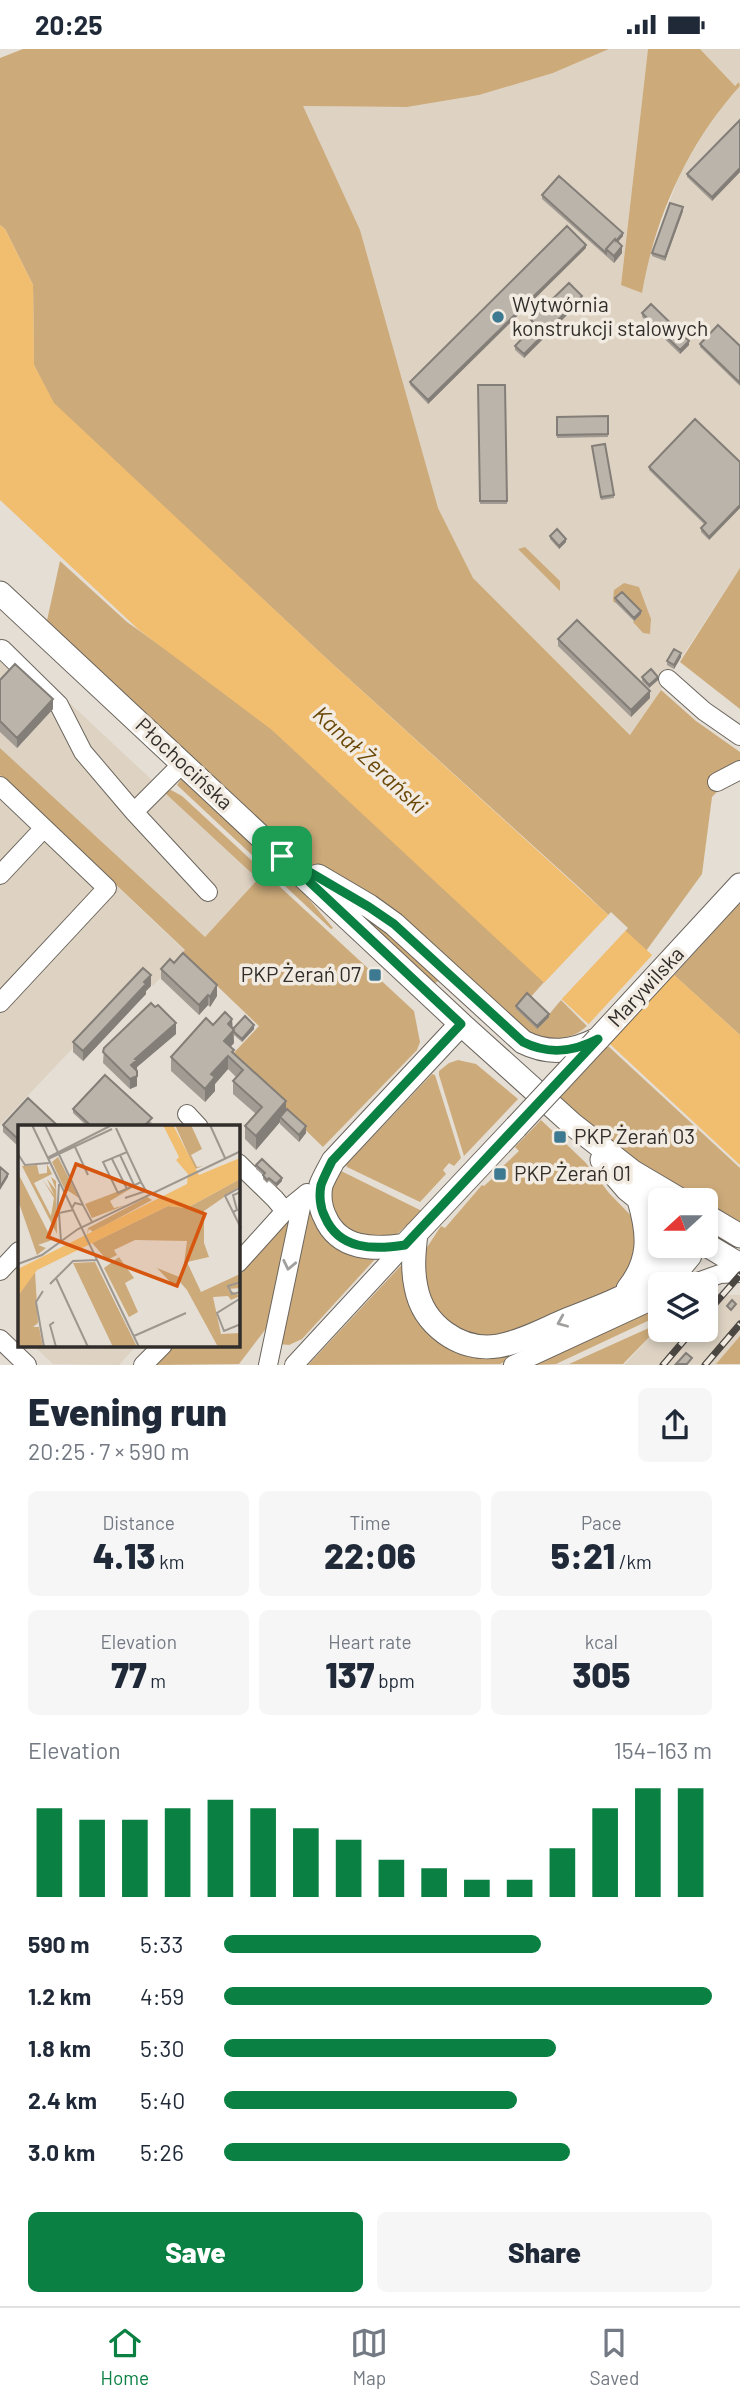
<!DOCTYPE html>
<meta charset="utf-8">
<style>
body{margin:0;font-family:Barlow,sans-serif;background:#f6f6f7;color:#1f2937;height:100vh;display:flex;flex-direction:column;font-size:26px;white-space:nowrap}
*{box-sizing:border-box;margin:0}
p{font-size:23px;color:#747a83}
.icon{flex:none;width:38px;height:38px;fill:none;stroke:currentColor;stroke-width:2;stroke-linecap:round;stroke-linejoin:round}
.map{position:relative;height:1316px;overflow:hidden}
.drawer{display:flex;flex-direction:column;background:#fff;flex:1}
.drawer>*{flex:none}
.needle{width:46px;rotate:249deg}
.fabs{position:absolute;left:648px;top:1139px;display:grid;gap:14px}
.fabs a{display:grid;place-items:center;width:70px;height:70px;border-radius:10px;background:#fff;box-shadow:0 4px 10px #0003;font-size:35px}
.pin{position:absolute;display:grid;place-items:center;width:60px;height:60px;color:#fff;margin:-30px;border-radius:14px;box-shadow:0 4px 10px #0006}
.round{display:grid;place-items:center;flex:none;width:74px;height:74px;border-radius:10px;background:#f6f6f7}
.head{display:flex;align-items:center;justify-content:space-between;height:119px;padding:0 28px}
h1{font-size:38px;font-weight:800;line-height:52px}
.stats{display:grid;grid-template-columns:repeat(3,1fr);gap:10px;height:119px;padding:7px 28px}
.stats div{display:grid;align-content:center;border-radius:10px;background:#f6f6f7;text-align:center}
.stats b{font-size:35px;font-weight:800}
.stats small{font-size:19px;font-weight:400}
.stats p{font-size:19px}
.chart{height:196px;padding:14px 28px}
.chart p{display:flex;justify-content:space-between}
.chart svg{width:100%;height:126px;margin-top:7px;stroke:#0b8043;stroke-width:6}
.action{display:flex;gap:14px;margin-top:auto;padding:14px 28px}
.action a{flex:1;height:80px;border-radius:10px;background:#0b8043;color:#fff;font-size:28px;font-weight:800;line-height:80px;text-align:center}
.action a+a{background:#f6f6f7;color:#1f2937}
ul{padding:0 28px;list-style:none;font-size:23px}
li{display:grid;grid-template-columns:112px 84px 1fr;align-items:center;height:52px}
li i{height:18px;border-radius:9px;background:#0b8043}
.status{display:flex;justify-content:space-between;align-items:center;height:49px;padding:0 35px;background:#fff;direction:ltr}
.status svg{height:19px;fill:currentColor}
.menu{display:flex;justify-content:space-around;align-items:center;height:98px;border-top:2px solid #e0e1e3;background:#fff;font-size:19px;color:#747a83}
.menu a{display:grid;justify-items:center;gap:4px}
.menu .active{color:#0b8043}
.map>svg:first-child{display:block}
</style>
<div class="status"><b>20:25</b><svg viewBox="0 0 49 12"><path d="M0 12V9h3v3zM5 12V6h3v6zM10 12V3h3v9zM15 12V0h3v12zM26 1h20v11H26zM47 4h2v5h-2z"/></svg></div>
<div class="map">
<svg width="740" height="1316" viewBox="0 0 740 1316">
<rect width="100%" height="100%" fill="#e5ded4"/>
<path fill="#ded3c3" d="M609,0h39l-27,235 20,9 6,-30 34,-92 37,-61 22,-24v482l-109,167 -158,-157 -35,-70 -135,-402 104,1 72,-12 74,-22z
M700,0h40v33l-5,4z
M0,589l258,241 -54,59 -204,-190z
M0,726l185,176 -32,35 -12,-10 -141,149z
M705,1246h35v69l-116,1 36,-39v4h45z
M33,1296h104l-18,20 -66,-1z"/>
<path fill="#ccaa7a" d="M23,0h586l-56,24 -74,22 -72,12 -104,-1 57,124 78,278 35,70 157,157 31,-45 35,31 44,31v16l-28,29 -10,77 -56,77 -64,-61 -255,-231 -274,-256 -19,-38 -1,-80 -28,-56 -5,-4v-167z
M648,0h52l35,37 4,-4 1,4c-52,57 -85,131 -98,207l-21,-8z
M525,498l35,34v10l-42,-42z
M60,512l67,61 100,71 3,-2 315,290 -16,18 8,30 24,-29 26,26c-16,15 -35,13 -55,12l-170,-142 -69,-42 -247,-229z
M740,519v141l-60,-47z
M624,534l15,4 12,32 -1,15 -7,-1 -10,-11 8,-8 -19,-18 -7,7 -2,-2 1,-11z
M0,699l205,189 53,-58 -94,-87 7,-2 11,6 232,215 6,31 -3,8 -94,97 -93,-90 29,-31 -71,-68h-11l8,-8 -185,-175z
M182,729l111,102 40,48 -2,1 -154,-144z
M740,854v132l-66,-60z
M352,857l25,13 83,80 -22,-18 -4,3z
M608,997l132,122v59l-35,-19v-7l-13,-1 -17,-8 -117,-92z
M458,1011l18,4 42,35 -54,57 -25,-81v-4l10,-8z
M432,1025l3,1 26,83 -7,8 -5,-3 -6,7 3,4 -26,28 -73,-35 -1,-2z
M541,1071l44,42 24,31 33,34 -19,58 -115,53 -42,-1 -38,-33 -6,-49 19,-29 4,2 37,-43 2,1 11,-10 3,3 7,-7 -4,-4 18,-17 -4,-4z
M337,1120l85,42 -27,25 -30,5 -32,-22 -5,-33z
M308,1152l69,56 -75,82 -13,6 -10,-1z
M290,1169l-19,104 -32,42 -86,1 18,-20h67v-72z
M407,1210l1,13 62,78 181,-58 -151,72 -192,1z
M660,1254v10l-6,5 -98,46 -24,1z
M660,1274v3l-37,38h-54z
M740,1287v28h-24z"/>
<path fill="#f1bd6f" d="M0,176l5,4 28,56 1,80 20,38 273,256 413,376v130l-468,-435 -133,-100 -139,-130z"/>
<path fill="#e5ded4" d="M611,863l17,16 -69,74 -17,-17z
M654,904l22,19 -68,74 -22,-19z"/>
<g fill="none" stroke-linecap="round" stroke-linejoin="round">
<g stroke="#6b655d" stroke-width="20">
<path id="minor" d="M0,602l2,-2 57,56 24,47 51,60
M668,630l36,32 36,25
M183,714l-49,49 74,80
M717,733l23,-12
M0,737l107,102 -107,115
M0,826l44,-47
M187,1065l12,13
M238,1114l37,36 10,12
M238,1214l47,-52 22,-18
M0,1222l19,-20
M669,1236l23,-28 2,-11
M689,1236l31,-11 20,-1
M0,1290l27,26
M143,1316l20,-20
M268,1316l35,-167
M294,1316l111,-120
M513,1316l147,-68"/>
</g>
<g stroke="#6b655d" stroke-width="25">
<path id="major" d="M0,544l461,431 111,100 61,48 49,29
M318,827l51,30 25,18 129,118c26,13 49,10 75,-3l142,-154
M461,975l-128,137c-4,8 -9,16 -12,24 -2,10 -1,23 4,32 14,33 49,33 80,28l111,-118
M602,1111l25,29 33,27
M705,1166l35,21
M416,1184c-2,18 -4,36 0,54 7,38 44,65 82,59 23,-4 45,-16 66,-25 29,-12 66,-23 90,-45 9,-9 15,-20 23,-30
M705,1195l35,21
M628,1240c23,-29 21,-55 11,-89"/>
</g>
<use href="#minor" stroke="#fff" stroke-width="18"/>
<use href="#major" stroke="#fff" stroke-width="23"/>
<g stroke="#4b4743" stroke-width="7">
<path id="rail" d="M705,1266l35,-40
M663,1316l30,-35
M705,1316l35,-41"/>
</g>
<use href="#rail" stroke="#f2ebe1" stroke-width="4.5" stroke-dasharray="13" stroke-linecap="butt"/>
<g stroke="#6b655d" stroke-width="25" stroke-linecap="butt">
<path id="major-bridge" d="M516,1078l82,-88"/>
</g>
<use href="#major-bridge" stroke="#fff" stroke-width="23"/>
</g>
<path fill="#a19b93" d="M740,71v52l-28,29 -25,-24v-3z
M542,146l81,41 -5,6 4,11 -8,10 -72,-64z
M683,162l-18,50 -13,-5v-3z
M586,199l-158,156 -18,-19v-3z
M582,251l-58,58 -9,-8v-4l19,-20 -3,-3v-3z
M642,264l47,32 -9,9 -38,-37z
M700,295l40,2v40l-40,-39z
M478,336h27l2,119h-27z
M608,367v21l-51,1v-21z
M592,397l22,49v3l-13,2z
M740,413v46l-31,32 -8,-8v-4l3,-4 -55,-54v-3z
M550,487l16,6 -7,7 -9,-10z
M615,549l26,16 -7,7 -19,-19z
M558,590l92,59 -19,19 -73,-71z
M681,608l-7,12 -7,-4v-4z
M642,628l16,3 -9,8 -7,-7z
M0,631l53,29 -36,39 -17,-16z
M161,920l56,27 -7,11 -2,-2 -9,10 -38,-36z
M151,937l-5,5v3l-63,67 -10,-9v-10z
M516,957l33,11 -12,12 -21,-20z
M213,976l19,3 22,1 -12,13 -8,-7v8l-4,4 4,6 72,80 -7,9 -19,-18v-2l-24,28 -11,-11v-13l11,-12 -23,-20v-13l3,-4 -8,-8 -13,15v7l-10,11 -34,-31v-14z
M176,985l-39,33v19l-7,3 -27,-26 1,-15z
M73,1060l79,13 -5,4h-60l-14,-13z
M3,1076l16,1v21l-16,-15z
M256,1116l26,16 -6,6 -7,-6 -2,2 -4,-4v-4l-7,-6z"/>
<path fill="#837e78" d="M740,119v4l-28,29v-4z
M683,158v4l-18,50v-4z
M623,184v3l-14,16 -2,-1z
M586,196v3l-158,156v-4z
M622,197v7l-8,10v-7z
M582,247v4l-58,58v-4z
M689,292v4l-9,9v-4z
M740,456v3l-31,32v-3z
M566,490v3l-7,7v-3z
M641,562v3l-7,7v-3z
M681,604v4l-7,12v-4z
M658,628v3l-9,8v-3z
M650,642v7l-19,19v-7z
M53,650v10l-36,39v-10z
M151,926v11l-5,5v3l-63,67v-10z
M217,936v11l-7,11v-10z
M208,946v10l-9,10v-10z
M549,965v3l-12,12v-3z
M232,970l2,24 -10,11v-13l4,-17z
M176,974v11l-39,33v3l-6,-5 4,-6z
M254,976v4l-12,13v-3z
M228,1007v13l-13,15v7l-10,11v-13l6,-15z
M137,1027v10l-7,3v-10z
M286,1052v14l-6,2v5l-24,28v-14z
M306,1077v7l-7,9v-7z
M8,1125v3l-8,13v-3z
M282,1129v3l-6,6v-3z"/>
<path fill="#bbb4ab" stroke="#837e78" stroke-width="2" d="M740,71v48l-28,29 -25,-23z
M559,127l64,57 -7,8 -1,-2 -9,10v4l-64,-58z
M670,154l13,4 -18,50 -13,-4z
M567,177l19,19 -158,155 -18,-18z
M615,190l7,7 -8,10 -8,-7z
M569,234l13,13 -58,58 -9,-8 21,-22 -5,-4z
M651,255l38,37 -9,9 -38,-37z
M718,276l22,21v37l-40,-39z
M478,336h27l2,116h-27z
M608,367v18l-51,1v-18z
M695,370l45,43v43l-31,32 -8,-9 5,-5 -57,-56z
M605,395l9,51 -13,2 -9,-51z
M557,480l9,10 -7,7 -9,-10z
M622,543l19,19 -7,7 -19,-20z
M577,571l73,71 -19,19 -73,-71z
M674,600l7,4 -7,12 -7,-4z
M15,615l38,35 -36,39 -17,-17v-41z
M651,620l7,8 -9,8 -7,-8z
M183,904l34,32 -7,12 -2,-2 -9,10 -38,-36 9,-10 4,4z
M143,919l8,7 -7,7 2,2 -63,67 -10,-9z
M527,944l22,21 -12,12 -21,-20z
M151,954l4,4 3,-2 18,18 -41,36 2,1 -6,5 6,6v5l-7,3 -27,-27 1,-4z
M225,963l7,7 -4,5 6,6 -10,11 10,9 -2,2 54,49 -30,35 -11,-10 17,-19 -29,-26 10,-11 -15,-14 -17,18 4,3 -10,12 -34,-32 35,-39 7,7z
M245,967l9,9 -12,14 -9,-8v-2z
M105,1026l47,43 -8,8h-53l-18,-17z
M28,1049l30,28h-39v14l-16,-15z
M287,1060l19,17 -7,9 -19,-18z
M262,1110l20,19 -6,6 -7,-6 -2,2 -4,-5 2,-2 -9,-8z
M0,1118l8,7 -8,13z
M732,1251l4,4 -5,6 -4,-4z
M686,1304l6,5 -5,6h-11z"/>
<defs><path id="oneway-chevron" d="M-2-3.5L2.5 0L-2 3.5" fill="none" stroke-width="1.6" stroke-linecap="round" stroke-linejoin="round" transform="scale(1.75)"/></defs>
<g stroke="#a2a09f">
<use href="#oneway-chevron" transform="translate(289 1216) rotate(102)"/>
<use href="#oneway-chevron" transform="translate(562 1273) rotate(157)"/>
</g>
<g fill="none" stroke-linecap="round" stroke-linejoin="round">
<g stroke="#fff" stroke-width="14">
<path id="route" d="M282,807l87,51 25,17 129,118c26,13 50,10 75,-3l-193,206c-31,5 -66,5 -80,-28 -5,-9 -6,-22 -4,-32 3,-8 7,-16 11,-24l129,-137z"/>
</g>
<use href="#route" stroke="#0b8043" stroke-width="9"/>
</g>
<g fill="#3d7990" stroke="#f2ebe1" stroke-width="2.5">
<circle cx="498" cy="268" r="7"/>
<rect x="368" y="919" width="14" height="14" rx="3.5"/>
<rect x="553" y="1081" width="14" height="14" rx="3.5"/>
<rect x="493" y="1118" width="14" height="14" rx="3.5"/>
</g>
<g text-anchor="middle" stroke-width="7" stroke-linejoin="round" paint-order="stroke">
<g font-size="21" fill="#302d2a" stroke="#f2ebe1" text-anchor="start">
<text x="512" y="263">Wytwórnia<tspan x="512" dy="24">konstrukcji stalowych</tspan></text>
<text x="361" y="933" text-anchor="end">PKP Żerań 07</text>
<text x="574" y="1095">PKP Żerań 03</text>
<text x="514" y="1132">PKP Żerań 01</text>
</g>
<g font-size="21" fill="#302d2a" stroke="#f2ebe1">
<text transform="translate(184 715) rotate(43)" y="7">Płochocińska</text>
<text transform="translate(646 938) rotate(-47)" y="7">Marywilska</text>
</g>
<g font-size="23" font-style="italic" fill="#6a4707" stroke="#f2ebe1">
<text transform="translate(370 711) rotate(43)" y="8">Kanał Żerański</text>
</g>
</g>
<g transform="translate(18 1076)">
<rect width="222" height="222" fill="#e5ded4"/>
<path d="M157,0h16l11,24 -11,6 6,12 6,-1 -8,3zM40,32l21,41 -15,-10 -12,-26zM29,39l5,10 -18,9 17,33 3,-18 -11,-18 11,15 -7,-16 9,11 -5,-13 5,4 1,53 -35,-68 15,-1 2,9 8,-1zM0,48l34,67 -14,5 8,3 -9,7 -19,-55zM222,54v7l-36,25v32l5,14 -22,5 14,30 39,-18v14l-12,1 12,7 -9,4 -3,-4 -15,1 8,37 19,-1v14h-22l-31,-57 -7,-8 -7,3 -16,-17 25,10 5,-37 -52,-1 -21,10 3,5 -10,5 -15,-17 76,-37 19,2zM122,58l-30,18 4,7 12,-3 -34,13 -7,-14zM129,72l5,3 -59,32 -4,-3 -2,6 1,-7zM101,132l15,21 -9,5 13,29 -9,5 -25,-49zM77,137l42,85h-24l-40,-84zM17,146l3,52 -5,4h6l4,20h-25v-51z" fill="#ccaa7a"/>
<path d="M145,0h10l26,50 41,-17v21l-53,29 -19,-2 -131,64 -19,26v-27l169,-85 1,-10 -12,-14 3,-3z" fill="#f1bd6f"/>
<path fill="none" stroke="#9d9790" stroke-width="2" d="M14,0l40,83M27,0l38,80M192,0l15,33M98,3l11,24M57,22l13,28M0,29l7,11 24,-2M102,30l14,30M29,33l63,-32M30,34l64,-30M94,34l15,30M223,62l-16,9 16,32M107,73l21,-7 -5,-9 -23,11 -15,-31 24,-10 14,30M215,87l4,-2 -4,-15 8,-3M39,92l2,-33M74,97l-9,-17 -8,-2 -3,5 67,139M43,116l-2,-28 14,-3M0,139l24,-9 36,-26 163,-78M38,153l32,69M223,157l-13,4 4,8 9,-2M32,159l23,-23 24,-1M25,166l-7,11 8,45M223,173l-24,15 7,18 17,-7M36,197l-4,3 6,22M116,211l52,-23"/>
<path fill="#d6550f" fill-opacity="0.15" stroke="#d6550f" stroke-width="3.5" d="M58,39l129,50 -28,72 -129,-49z"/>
<rect width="222" height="222" fill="none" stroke="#302d2a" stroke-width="3.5"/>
</g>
</svg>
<div class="fabs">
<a><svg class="needle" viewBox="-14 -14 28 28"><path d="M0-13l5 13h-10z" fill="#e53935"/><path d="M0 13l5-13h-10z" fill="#747a83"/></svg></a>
<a><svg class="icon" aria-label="layers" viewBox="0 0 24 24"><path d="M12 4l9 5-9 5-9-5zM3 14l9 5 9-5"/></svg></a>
</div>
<div class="pin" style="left:282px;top:807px;background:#1e9e55"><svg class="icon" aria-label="arrive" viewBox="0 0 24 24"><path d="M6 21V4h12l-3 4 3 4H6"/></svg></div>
</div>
<section class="drawer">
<div class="head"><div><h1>Evening run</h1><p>20:25 · 7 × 590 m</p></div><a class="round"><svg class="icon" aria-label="share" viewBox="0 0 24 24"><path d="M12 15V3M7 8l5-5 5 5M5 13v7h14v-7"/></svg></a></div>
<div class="stats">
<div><p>Distance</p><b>4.13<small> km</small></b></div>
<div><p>Time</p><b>22:06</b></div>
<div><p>Pace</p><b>5:21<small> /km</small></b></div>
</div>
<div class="stats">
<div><p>Elevation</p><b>77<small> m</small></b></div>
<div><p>Heart rate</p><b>137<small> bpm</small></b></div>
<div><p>kcal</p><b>305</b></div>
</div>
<div class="chart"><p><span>Elevation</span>154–163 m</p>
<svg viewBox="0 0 160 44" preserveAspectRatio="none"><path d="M5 44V13M15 44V17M25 44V17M35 44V13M45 44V10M55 44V13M65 44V20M75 44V24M85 44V31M95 44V34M105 44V38M115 44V38M125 44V27M135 44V13M145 44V6M155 44V6"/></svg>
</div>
<ul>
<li><b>590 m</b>5:33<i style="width:65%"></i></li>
<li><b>1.2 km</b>4:59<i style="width:100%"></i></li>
<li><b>1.8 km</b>5:30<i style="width:68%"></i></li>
<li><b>2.4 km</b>5:40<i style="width:60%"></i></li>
<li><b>3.0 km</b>5:26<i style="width:71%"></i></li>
</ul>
<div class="action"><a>Save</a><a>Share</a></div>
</section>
<nav class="menu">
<a class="active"><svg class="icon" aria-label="home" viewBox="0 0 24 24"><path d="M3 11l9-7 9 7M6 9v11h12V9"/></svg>Home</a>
<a><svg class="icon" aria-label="map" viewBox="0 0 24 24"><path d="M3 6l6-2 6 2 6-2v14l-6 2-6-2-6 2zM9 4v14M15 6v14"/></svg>Map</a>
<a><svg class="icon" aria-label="saved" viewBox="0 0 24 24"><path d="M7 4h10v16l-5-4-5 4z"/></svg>Saved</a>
</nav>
